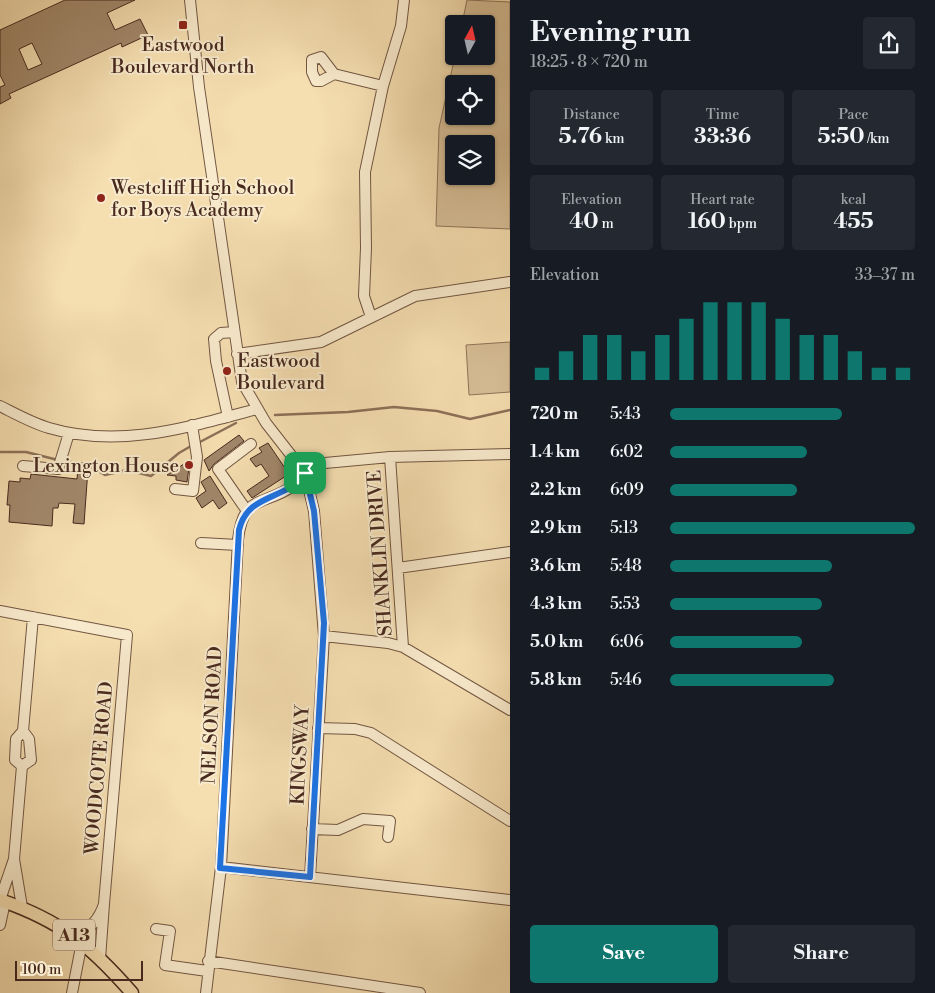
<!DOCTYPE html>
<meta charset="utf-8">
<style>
body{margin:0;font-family:"Libre Bodoni",serif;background:#242831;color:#f1f3f6;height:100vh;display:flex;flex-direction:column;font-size:19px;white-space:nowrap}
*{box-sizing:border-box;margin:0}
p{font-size:16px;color:#9ea1a6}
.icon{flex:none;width:28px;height:28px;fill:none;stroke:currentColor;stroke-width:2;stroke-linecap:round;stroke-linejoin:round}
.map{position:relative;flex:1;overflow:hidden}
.sheet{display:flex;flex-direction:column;background:#171b24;width:425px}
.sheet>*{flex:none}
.needle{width:32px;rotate:8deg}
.fabs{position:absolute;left:445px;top:15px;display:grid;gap:10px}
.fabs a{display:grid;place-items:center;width:50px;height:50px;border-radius:5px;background:#171b24;box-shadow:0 1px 4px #0004;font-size:25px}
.scale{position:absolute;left:15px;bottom:12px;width:128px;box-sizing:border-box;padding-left:5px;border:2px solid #47291e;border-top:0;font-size:14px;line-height:18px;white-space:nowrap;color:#47291e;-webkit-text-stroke:4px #f8eacc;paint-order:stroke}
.pin{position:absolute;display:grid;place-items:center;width:42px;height:42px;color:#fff;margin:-21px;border-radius:10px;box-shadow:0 2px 8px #0006}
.round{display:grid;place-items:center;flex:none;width:52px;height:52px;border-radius:5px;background:#242831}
.summary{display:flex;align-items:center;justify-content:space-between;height:85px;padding:0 20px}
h1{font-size:28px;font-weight:800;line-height:38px}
.stats{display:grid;grid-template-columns:repeat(3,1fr);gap:8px;height:85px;padding:5px 20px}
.stats div{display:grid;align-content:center;border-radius:5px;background:#242831;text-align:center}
.stats b{font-size:21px;font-weight:800}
.stats small{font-size:14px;font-weight:400}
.stats p{font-size:14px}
.chart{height:140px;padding:10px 20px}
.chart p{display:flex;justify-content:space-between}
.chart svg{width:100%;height:90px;margin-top:5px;stroke:#0f766e;stroke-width:6}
.button{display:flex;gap:10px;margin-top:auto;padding:10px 20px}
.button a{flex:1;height:58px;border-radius:5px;background:#0f766e;color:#fff;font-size:20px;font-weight:800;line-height:58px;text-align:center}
.button a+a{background:#242831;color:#f1f3f6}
ul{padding:0 20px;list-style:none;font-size:16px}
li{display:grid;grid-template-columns:80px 60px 1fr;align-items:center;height:38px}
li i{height:12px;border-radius:6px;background:#0f766e}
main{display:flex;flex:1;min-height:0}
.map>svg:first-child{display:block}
</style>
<main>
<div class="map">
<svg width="510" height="993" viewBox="0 0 510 993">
<rect width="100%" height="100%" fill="#f5deb0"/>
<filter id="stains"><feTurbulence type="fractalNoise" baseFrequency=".004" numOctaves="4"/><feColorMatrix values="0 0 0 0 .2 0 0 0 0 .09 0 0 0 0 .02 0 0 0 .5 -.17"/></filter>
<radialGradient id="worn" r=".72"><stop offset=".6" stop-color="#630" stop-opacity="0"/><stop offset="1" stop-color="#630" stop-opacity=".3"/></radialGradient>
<path fill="#d7bf97" stroke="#8f745a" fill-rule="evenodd" d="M467,0l43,2v227l-74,-3 3,-98 16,-72h31v-32h-24zM454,84h32v32h-32zM454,144h32v32h-32z
M510,342v50l-41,3 -3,-50z"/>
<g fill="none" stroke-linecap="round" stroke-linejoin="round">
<path stroke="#8c7058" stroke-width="2.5" d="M275,415l73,-3 46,-5 43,4 33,8 40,-9
M198,443l38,-20
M0,452h26l32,8
M63,461l23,3 19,11 22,-5 24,6 28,-23 12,-7"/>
</g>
<path fill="#a1876a" stroke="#47291e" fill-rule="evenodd" d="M65,0h70l-28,13 8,17 25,-11 8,16 -26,12 -1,-4 -112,51 2,4 -11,6v-17l5,-2 -5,-10v-45zM32,43l10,21 -14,6 -9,-21z
M239,435l5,6 -30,23 -5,7 -5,-11z
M268,443l21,31 -37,24 -5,-7 22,-15 -8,-12 -5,3 -6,-8 12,-7 -3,-4z
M190,460l-3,22 -11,-2v-4l-9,-1z
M78,468l10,1 -4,55 -11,-1 2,-19 -16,-1 -1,5h-5l-1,18 -43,-4 1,-17h-3l2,-24 11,1v-4l10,1 1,-5 46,5z
M210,476l17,27 -8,6 -6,-9 -11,8 -6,-10 10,-7 -5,-9z"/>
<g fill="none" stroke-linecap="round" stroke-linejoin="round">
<g stroke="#725642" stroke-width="12">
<path id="minor" d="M190,0l9,87 43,295 24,41 39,50 9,38 10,125 -14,241
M334,74l-13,7h-5l-4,-9v-12l9,-3 13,17 49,12
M371,317l-7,-21 2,-48 -1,-76 18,-86 18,-60 3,-26
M237,354l84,-12 94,-46 95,-14
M0,406c16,8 32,17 49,22 71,21 139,-1 208,-19
M228,417l-12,-56 -2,-22 7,-6 13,-1
M390,457l13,190
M23,466l35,3 11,-36
M175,489l18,2 4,-34 -5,-32
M247,511l-29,-42 33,-25
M201,543l37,2
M398,568l112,-16
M0,611l127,24 -23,269
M324,636l64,7 15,4 107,63
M318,728l37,1 16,4 139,88
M23,731l10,-114
M312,829l26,1 25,-11 27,2 -2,16
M14,859l8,-93 -7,-6 1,-21 7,-8 6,8 2,21 -9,6
M221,867l289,33
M0,900l14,-41 8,48
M0,925l5,-23
M156,929l14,2 -5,34 42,6
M76,937c14,-9 23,-17 28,-33l-4,55
M208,961l212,32
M72,993l10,-51
M206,993l15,-126 17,-327c5,-47 27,-34 55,-54 11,-9 17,-18 32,-23l65,-6 120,-3"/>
</g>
<g stroke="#47291e" stroke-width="15">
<path id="major" d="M0,900c61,21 90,45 132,93"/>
</g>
<use href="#minor" stroke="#f8eacc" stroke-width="10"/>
<use href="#major" stroke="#f5deb0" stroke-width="12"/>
</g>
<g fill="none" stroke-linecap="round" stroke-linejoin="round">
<g stroke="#fff" stroke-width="10">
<path id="route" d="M305,473l9,38 10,112 -14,254 -90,-9 19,-338c7,-29 30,-30 52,-43 5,-4 10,-9 14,-14z"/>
</g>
<use href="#route" stroke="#1a73e8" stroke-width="6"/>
</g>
<g fill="#8f2418" stroke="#f8eacc" stroke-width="2">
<rect x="178" y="20" width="10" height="10" rx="2.5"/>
<circle cx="101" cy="198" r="5"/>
<circle cx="227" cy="371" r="5"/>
<circle cx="189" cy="465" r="5"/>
</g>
<g text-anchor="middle" stroke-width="4" stroke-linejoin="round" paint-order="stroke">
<rect fill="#f8eacc" stroke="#7c6352" stroke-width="1" x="53" y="919.5" width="42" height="31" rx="4"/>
<g font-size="18" font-weight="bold" fill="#47291e">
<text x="74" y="941">A13</text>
</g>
<g font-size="19" fill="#47291e" stroke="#f8eacc" text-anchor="start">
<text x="183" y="51" text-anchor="middle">Eastwood<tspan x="183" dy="22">Boulevard North</tspan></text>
<text x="111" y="194">Westcliff High School<tspan x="111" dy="22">for Boys Academy</tspan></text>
<text x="237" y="367">Eastwood<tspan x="237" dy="22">Boulevard</tspan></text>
<text x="179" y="472" text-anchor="end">Lexington House</text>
</g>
<g font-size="19" fill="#47291e" stroke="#f8eacc">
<text transform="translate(379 553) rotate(-94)" y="7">SHANKLIN DRIVE</text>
<text transform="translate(211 715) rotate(-87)" y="7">NELSON ROAD</text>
<text transform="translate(299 755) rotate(-87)" y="7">KINGSWAY</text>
<text transform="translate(98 768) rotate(-85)" y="7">WOODCOTE ROAD</text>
</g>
</g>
<rect width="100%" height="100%" filter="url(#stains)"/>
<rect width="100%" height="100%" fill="url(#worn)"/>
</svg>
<div class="fabs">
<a><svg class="needle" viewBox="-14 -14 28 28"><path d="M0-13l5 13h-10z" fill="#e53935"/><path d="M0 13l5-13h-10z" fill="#9ea1a6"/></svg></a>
<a><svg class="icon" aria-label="locate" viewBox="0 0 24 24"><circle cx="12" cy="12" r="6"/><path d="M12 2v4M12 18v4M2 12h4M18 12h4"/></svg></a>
<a><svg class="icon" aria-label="layers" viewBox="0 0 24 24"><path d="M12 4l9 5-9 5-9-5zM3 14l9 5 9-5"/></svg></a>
</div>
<div class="scale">100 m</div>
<div class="pin" style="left:305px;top:473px;background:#1e9e55"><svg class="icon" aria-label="arrive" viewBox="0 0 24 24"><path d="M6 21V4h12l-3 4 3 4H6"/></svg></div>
</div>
<section class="sheet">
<div class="summary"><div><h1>Evening run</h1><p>18:25 · 8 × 720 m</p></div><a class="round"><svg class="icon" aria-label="share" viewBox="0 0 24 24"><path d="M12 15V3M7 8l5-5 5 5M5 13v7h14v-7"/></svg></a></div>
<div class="stats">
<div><p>Distance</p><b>5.76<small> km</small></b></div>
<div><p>Time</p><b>33:36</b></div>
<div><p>Pace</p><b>5:50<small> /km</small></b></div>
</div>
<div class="stats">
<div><p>Elevation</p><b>40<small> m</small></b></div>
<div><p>Heart rate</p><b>160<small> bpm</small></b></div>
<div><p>kcal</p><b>455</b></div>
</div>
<div class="chart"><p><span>Elevation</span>33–37 m</p>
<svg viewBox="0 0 160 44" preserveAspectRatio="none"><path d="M5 44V38M15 44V30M25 44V22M35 44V22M45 44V30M55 44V22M65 44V14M75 44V6M85 44V6M95 44V6M105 44V14M115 44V22M125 44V22M135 44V30M145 44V38M155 44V38"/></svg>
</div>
<ul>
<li><b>720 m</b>5:43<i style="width:70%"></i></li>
<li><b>1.4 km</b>6:02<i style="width:56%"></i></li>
<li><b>2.2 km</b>6:09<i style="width:52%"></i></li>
<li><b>2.9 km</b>5:13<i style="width:100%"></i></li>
<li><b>3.6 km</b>5:48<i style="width:66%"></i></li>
<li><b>4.3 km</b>5:53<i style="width:62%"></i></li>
<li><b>5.0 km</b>6:06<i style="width:54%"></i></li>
<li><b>5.8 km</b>5:46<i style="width:67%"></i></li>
</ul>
<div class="button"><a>Save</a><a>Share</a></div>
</section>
</main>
